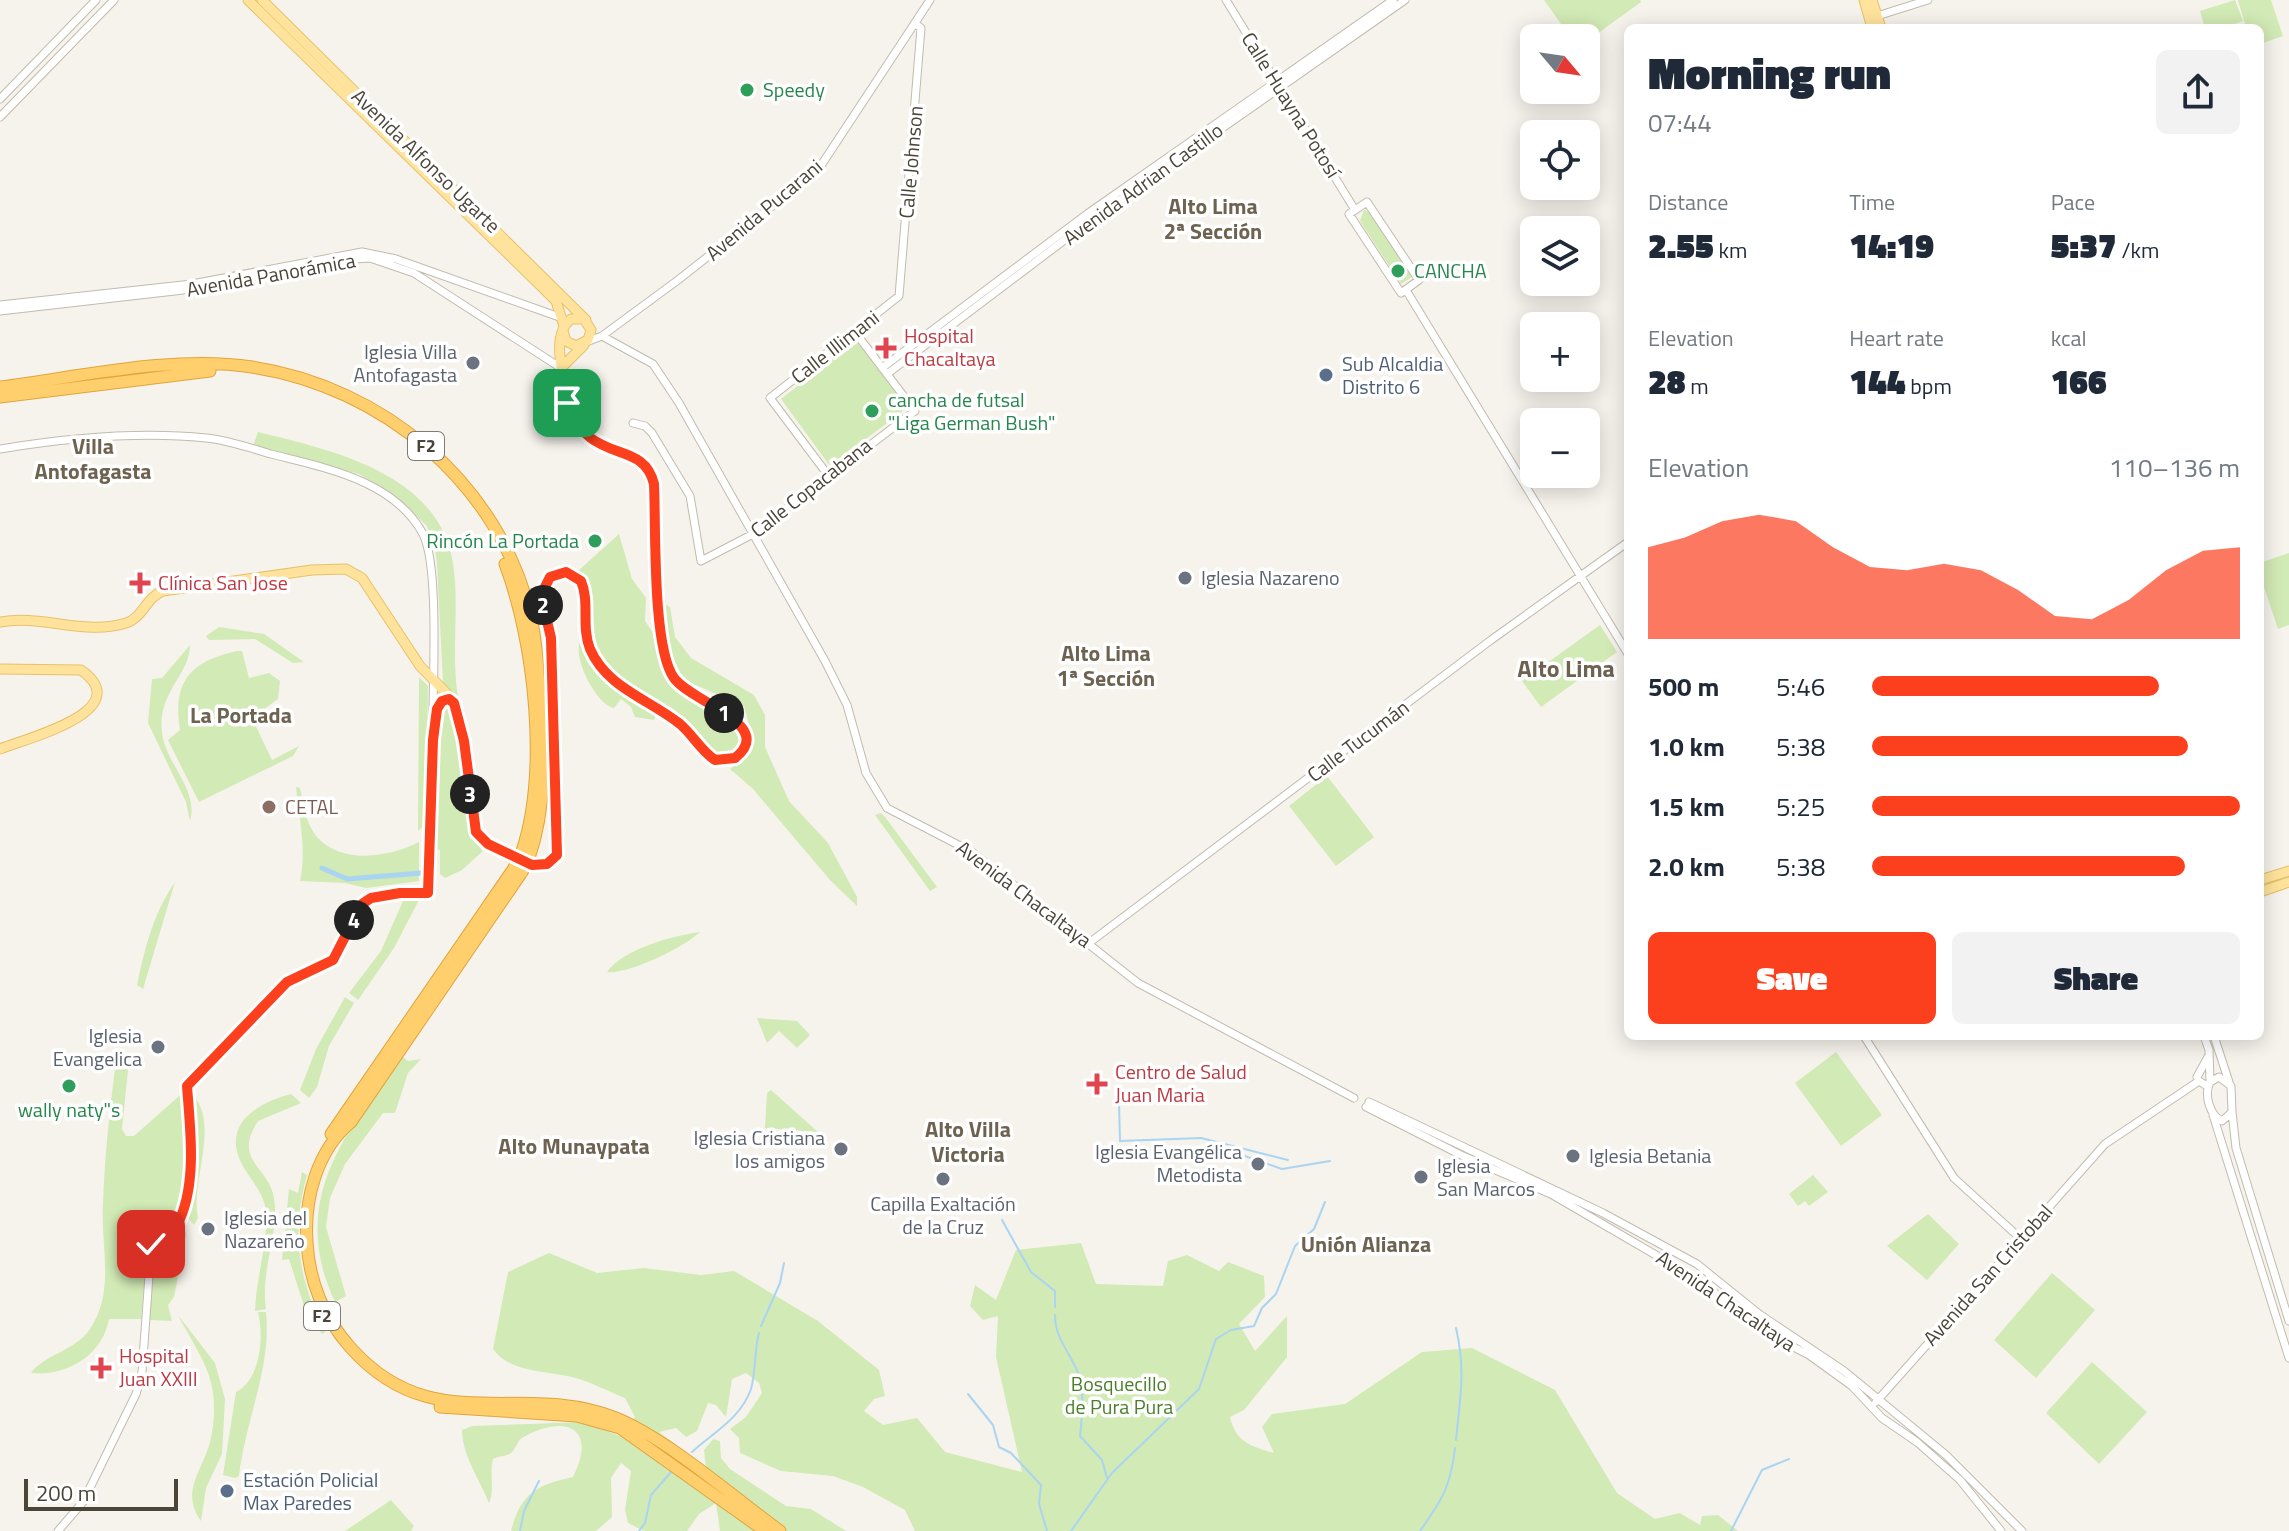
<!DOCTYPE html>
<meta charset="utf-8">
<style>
body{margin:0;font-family:"Titillium Web",sans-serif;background:#f2f2f3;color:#1f2937;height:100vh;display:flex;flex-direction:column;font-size:30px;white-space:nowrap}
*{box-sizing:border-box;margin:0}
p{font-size:26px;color:#747a83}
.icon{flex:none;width:44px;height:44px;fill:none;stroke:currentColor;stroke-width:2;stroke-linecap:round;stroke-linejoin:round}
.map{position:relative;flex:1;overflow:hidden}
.drawer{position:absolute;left:1624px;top:24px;width:640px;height:1016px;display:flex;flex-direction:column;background:#fff;border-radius:12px;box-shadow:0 4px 20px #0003}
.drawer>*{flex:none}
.needle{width:52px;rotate:119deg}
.controls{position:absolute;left:1520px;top:24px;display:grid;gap:16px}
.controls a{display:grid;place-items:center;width:80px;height:80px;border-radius:12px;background:#fff;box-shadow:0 4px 20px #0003;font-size:40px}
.scale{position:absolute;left:24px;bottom:20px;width:154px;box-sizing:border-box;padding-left:8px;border:4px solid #4b4439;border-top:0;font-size:22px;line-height:28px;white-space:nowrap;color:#4b4439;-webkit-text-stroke:6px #fff;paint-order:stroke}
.pin{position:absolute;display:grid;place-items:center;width:68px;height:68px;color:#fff;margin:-34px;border-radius:16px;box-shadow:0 4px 12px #0006}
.km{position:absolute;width:40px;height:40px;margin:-20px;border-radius:50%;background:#222;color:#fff;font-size:22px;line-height:40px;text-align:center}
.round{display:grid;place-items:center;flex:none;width:84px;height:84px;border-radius:12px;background:#f2f2f3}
.headline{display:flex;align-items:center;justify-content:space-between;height:136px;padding:0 24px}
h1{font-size:44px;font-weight:800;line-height:60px}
.figures{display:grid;grid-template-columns:repeat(3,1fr);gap:12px;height:136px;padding:8px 24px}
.figures div{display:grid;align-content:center}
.figures b{font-size:34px;font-weight:800}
.figures small{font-size:22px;font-weight:400}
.figures p{font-size:22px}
.chart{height:224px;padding:16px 24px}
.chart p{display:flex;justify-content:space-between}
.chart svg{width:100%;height:144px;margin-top:8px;fill:#fc3f1d;opacity:.7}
.primary-button{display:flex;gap:16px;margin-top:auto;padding:16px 24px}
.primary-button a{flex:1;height:92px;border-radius:12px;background:#fc3f1d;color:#fff;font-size:32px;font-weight:800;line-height:92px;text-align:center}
.primary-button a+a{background:#f2f2f3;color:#1f2937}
ul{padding:0 24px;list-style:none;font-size:26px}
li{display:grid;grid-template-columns:128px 96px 1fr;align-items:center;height:60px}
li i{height:20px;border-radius:10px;background:#fc3f1d}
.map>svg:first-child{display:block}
</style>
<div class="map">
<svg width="2289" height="1531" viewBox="0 0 2289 1531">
<rect width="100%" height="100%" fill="#f6f3ec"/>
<path fill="#d2eab5" d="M1544,0h96l1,2 -55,40v-4h-15z
M2235,0l8,21 -20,7h-18l-5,-17z
M2238,0h33l12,36 -23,8v-16h-14z
M1364,210l10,4 38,63 -11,7 -41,-63z
M856,340l51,68 -77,58 -49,-67z
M258,432c73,18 181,41 195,131 7,46 -3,95 6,140l-16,-20 -6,-120 -3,-22 -8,-16 -33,-31 -34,-20 -106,-28z
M619,534l13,45 14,19 -1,23 11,16 2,18 10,24 18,19 52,28 4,16 -13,13 -15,-1 -22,-24 -74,-51 -15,-16 -13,-28 -1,-50 -11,-14z
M2289,553v72l-11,4 -18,-54v-12z
M664,604l6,3 5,30 16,21 63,37 11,20v32l24,54 39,42 29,54v9l-27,-26 -77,-91 -23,-20 13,-11 10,-19 -9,-33 -60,-26 -18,-36z
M1600,625l17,27 -76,55 -19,-26z
M219,627l45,7 40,28 -11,1 -38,-24 -46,1 -3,-4z
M582,638l9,26 16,20 49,30 -2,6 -19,-3 -4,-10 -10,-8 -7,9c-17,-2 -45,-55 -32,-70z
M190,645c0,30 -33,47 -28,88 4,31 37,57 28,88l-4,-19 -38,-79 4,-44 10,-1z
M237,651h5l7,27 20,-5 11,8 -2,18 -26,19 20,42 27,-14 -6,10 -94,46 -31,-62 12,-10c-8,-49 11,-69 57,-79z
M419,677l9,9 -2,138 -8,7z
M446,704l4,1 19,124 14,22 -21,19 -17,8 -5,-4v-24l-4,-1c-4,-18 1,-135 10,-145z
M1327,776l47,61 -38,29 -47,-60z
M296,787l4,1c4,17 5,35 17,49 25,28 73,20 102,5v39l-53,7 -21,-5 -45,-2c7,-30 -1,-63 -4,-94z
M881,813l4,4 52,70 -7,4 -55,-76z
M175,882l-32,107 -6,-4c8,-37 16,-71 38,-103z
M420,898l-26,50 -36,52 -9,-7 32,-42 22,-50z
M700,932c-15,15 -73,43 -93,40 17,-23 64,-36 93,-40z
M345,997l9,6 -25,43 -12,41 -8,11 -9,-8 16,-41z
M757,1018l40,3 13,14 -13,13 -18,-17 -12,12z
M1836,1052l46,63 -41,31 -46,-63z
M117,1055l11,1 1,4 -7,69 4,7h8l53,-47 -4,108 -6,16 -16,4 -12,14 -8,88h-32c-6,36 -43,58 -78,54 14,-19 44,-22 59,-44 26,-39 10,-83 13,-126 2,-50 7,-99 14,-148z
M402,1056l6,5 13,-2 -13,14 -13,40h-12l-38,51 -15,34 -4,29 20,69 -11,6c-47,-101 9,-167 67,-246z
M771,1090l47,42 -53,-4 2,-35z
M192,1094c29,30 -2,87 6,124l-4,7 -6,-7 6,-71z
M291,1094l10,9 -43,18c-26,40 11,45 16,77 6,33 -14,72 -8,111l-11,2c1,-33 13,-67 11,-99 -2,-19 -13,-29 -22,-44 -25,-42 12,-65 47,-74z
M302,1172l5,3c-16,57 -9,104 18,157l-3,2 -18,-28 -15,-47 -7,1 7,-71 9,4z
M1813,1175l15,17 -19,14 -4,-5 -7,5 -9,-12z
M1928,1214l31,30 -32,36 -40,-34z
M173,1221l11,7 2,6 -12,63 -6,8 4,16 -24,-1 8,-83 11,-15z
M1081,1243l15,41 67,2 5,-25 19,-6 32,16 9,-9 36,14 1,21 -26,27 16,27 32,-35v41l-43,53 -14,7c6,25 20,29 44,36l-12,-26 10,-13 73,-10 77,-52 50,-4 83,42 62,103 38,26 25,-6 20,12 2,-9 16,-1 20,16h-823l-10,-21 -42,-23 -30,-11 -52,-5 -41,-18 -1,-15 -9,-9 16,-12 16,-24 -3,-10 -13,-10 -14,6 -6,38 -10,-12 -8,-2 -11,28 -11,6 -10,-9 -17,4 47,36 -2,-18 9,-11 7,2 1,17 9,11 56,37 25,3 35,22h-126l-4,-28 -17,11 -12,17h-43l-16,-8 -3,-13 6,-39 -10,-8 -10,15 1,39 -16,14h-85c10,-38 25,-46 62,-54 26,-52 -11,-63 -51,-39 -5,3 -6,11 -11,15 -4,3 -13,3 -18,6 -4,15 2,31 -4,44 -9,-23 -27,-48 -27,-73l10,-4 111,-4 37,14 15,-19 -10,-19c-15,-6 -30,-14 -46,-19 -28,-9 -67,-4 -86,-30l15,-77 41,-19 48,20 47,-5 57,7 33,-4 84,50 61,49 6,26 -11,3 -10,12 19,14 34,-7 28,34 77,20 -26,-115 2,-41 -15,4 -13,-14 5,-21 21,15 20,-50z
M2052,1273l43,37 -59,68 -42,-38z
M258,1312h8c6,55 -21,109 -27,164l-4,2 -12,-3 13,-83c25,-13 28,-55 22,-80z
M178,1315l37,48 10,36 -3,55 -16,34 -5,33c-21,-30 1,-49 9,-79 4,-16 5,-34 3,-49 -3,-27 -23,-54 -35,-78z
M2092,1362l55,50 -48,52 -53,-51z
M391,1500l23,26 -3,5h-66z"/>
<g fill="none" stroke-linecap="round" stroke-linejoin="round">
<path stroke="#a9d4f2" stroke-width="2" d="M1119,1103l1,38 81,-3 87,22
M1239,1154l43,15 48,-8
M1002,1220l29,52 24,19v16
M1055,1315c0,24 15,37 23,58 7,20 4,43 2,63l22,24 5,18
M761,1326l19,-43 4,-20
M968,1394l25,31 6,22 12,6 30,32 -2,19 8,27
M1456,1440c4,-42 10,-69 0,-112
M692,1452c22,-20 49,-34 59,-63 5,-17 3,-38 8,-56
M520,1531l4,-20 15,-30
M639,1531l6,-8 6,-28 21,-24
M1071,1531l41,-58 87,-84 17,-50 15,-9 23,-4 8,-18 14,-14 19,-48 19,-17 11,-27
M1420,1531c22,-31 31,-45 35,-83
M1731,1531l31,-61 27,-11"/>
<path stroke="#a9d4f2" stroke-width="5" d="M322,868l25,11 75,-6"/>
<g stroke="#c2bbae" stroke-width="9">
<path id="minor" d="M1226,0l129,210
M1877,16l51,-16
M0,99l96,-99
M0,117l114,-117
M1367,202l52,78 -18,13 -52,-79z
M1406,290l222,364
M0,305l192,-21 170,-32 34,7 166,59
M0,311l192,-22 147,-29 31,-2 44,15 147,95
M602,336l51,28 26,39 146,258 22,44 19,68 21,35 85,44 166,131 216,115
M586,342l16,-6 76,-56 140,-110 112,-170
M882,368l205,-154 306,-214
M887,374l204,-154 314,-220
M633,423l12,3 7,7 38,63 11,65 52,-27 162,-123 -60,-79
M0,449c67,-11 138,-18 206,-11 22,2 44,10 65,16 54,14 123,26 152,80 16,31 10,143 10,182
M828,475l-58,-77 129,-102 22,-268 -4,-3
M1089,943l402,-303 137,-98
M1864,1036l90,142 67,61
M2204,1036l5,14 1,32
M2214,1036l15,46
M2197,1077l11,-20
M2219,1077l12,9 1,26 -10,9c-13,-6 -18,-27 -12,-39z
M1369,1102l234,111 94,51 62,50 85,57 102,84 76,76
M1366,1107l97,49 88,38 146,85 66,52 46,24 43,31 30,32 35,24 43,38 41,51
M2232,1112l4,36 53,173
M2213,1115l76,243
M1876,1402l229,-258 94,-63 8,5
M58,1531l25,-29 53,-108 6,-22 10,-138 14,-15h14c17,-39 10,-92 7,-133l98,-103 48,-23 29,-56 9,-6 29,-5h28l5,-157"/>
</g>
<g stroke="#e6c16a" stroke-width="11">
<path id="major" d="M248,0l296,289 12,12 8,25
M262,0l324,320
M1864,0l8,28
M1872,0l9,28
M561,368l23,-23
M0,622c41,-8 85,14 126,1 17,-5 20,-26 37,-32l149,-21 34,-1 16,9 58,88 32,33 12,42 10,84c7,21 51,45 73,39l10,-9 2,-9 -8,-208 -10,-43 9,-18 16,-5 15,9c10,21 0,45 9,67 17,40 59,51 90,76 13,11 21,27 35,36l20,-2 12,-18 -6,-17c-31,-24 -67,-27 -78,-71l-11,-176c-15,-30 -52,-20 -72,-45 -14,-17 -16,-44 -19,-65 -2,-16 -4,-36 10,-47h13l7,11 -3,10 -12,6 -10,-5 -3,-10
M0,669l81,1c58,41 -57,69 -81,79
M433,740l5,-34 9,-7 7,4
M2260,880l29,-9
M2260,892l29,-10"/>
</g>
<g stroke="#e0a43c" stroke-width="13">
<path id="highway" d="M0,387c79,-10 173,-32 252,-20 131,20 246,116 278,246 7,29 8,60 10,90 4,54 7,103 -11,155
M0,397l210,-26
M505,564c30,79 44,210 16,290
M522,872l-171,250c-34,28 -47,77 -44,120 2,39 17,76 43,105 82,93 169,33 266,71 50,20 119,80 164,113
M331,1134l183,-266
M440,1407l137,9 43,12 145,103"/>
</g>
<use href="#minor" stroke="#fff" stroke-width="7"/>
<use href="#major" stroke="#ffe39c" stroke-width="9"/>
<use href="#highway" stroke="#ffcf6e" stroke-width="11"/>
<g stroke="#e0a43c" stroke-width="13" stroke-linecap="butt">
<path id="highway-bridge" d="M514,868l7,-14
M522,872l7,-14"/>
</g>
<use href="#highway-bridge" stroke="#ffcf6e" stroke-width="11"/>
</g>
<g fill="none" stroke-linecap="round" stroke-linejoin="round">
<g stroke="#fff" stroke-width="16">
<path id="route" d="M151,1244l3,-15 12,-10h14c17,-39 10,-92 7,-133l100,-104 46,-22 29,-56 9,-6 29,-5h28l5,-153 4,-31 5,-8 7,-2 5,4 10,38 12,91 12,12 44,21 15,-1 10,-9 -6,-217 -10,-43 9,-18 16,-5 15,9c9,21 0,45 9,68 17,39 59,50 90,75 13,11 21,27 35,36l20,-2c42,-34 -43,-55 -61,-80 -22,-30 -18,-153 -20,-194 -11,-47 -64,-16 -87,-81"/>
</g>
<use href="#route" stroke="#fc3f1d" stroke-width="10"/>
</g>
<g fill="#2e9e5b" stroke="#fff" stroke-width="3">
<circle cx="747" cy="90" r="8"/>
<circle cx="1398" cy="271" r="8"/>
<circle cx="872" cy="411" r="8"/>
<circle cx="595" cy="541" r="8"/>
<circle cx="69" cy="1086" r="8"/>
</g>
<g fill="#e0444e" stroke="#fff" stroke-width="3">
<path d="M882 336h8v8h8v8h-8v8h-8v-8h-8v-8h8z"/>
<path d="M136 571h8v8h8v8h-8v8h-8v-8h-8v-8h8z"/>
<path d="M1093 1072h8v8h8v8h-8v8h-8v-8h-8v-8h8z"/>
<path d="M97 1356h8v8h8v8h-8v8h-8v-8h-8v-8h8z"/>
</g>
<g fill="#6b7280" stroke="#fff" stroke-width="3">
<circle cx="473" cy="363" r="8"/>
<circle cx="1185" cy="578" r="8"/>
<circle cx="158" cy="1047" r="8"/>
<circle cx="841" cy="1149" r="8"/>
<circle cx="1573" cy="1156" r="8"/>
<circle cx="1258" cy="1164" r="8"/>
<circle cx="1421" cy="1177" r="8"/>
<circle cx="943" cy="1179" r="8"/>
<circle cx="208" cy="1229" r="8"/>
</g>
<g fill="#5c6f8a" stroke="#fff" stroke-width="3">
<circle cx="1326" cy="375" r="8"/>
<circle cx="227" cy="1491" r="8"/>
</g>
<circle fill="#8d6e63" stroke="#fff" stroke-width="3" cx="269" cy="807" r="8"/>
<g text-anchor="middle" stroke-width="7" stroke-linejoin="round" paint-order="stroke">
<g fill="#fff" stroke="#817c74" stroke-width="2">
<rect x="408" y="432" width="36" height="28" rx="6"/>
<rect x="304" y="1302" width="36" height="28" rx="6"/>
</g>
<g font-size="18" font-weight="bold" fill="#4b4439">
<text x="426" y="452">F2</text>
<text x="322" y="1322">F2</text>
</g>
<g font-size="20" fill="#27864d" stroke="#fff" text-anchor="start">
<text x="763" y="97">Speedy</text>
<text x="1414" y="278">CANCHA</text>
<text x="888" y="407">cancha de futsal<tspan x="888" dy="23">"Liga German Bush"</tspan></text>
<text x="579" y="548" text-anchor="end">Rincón La Portada</text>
<text x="69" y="1117" text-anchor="middle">wally naty"s</text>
</g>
<g font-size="20" fill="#4b4439" stroke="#fff">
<text transform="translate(1291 105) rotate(58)" y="7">Calle Huayna Potosí</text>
<text transform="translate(426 161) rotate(44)" y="7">Avenida Alfonso Ugarte</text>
<text transform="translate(911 162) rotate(-85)" y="7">Calle Johnson</text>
<text transform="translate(1143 184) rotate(-36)" y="7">Avenida Adrian Castillo</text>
<text transform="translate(764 210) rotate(-40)" y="7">Avenida Pucarani</text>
<text transform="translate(271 275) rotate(-10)" y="7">Avenida Panorámica</text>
<text transform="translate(835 347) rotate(-38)" y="7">Calle Illimani</text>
<text transform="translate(811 488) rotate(-38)" y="7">Calle Copacabana</text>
<text transform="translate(1358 741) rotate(-37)" y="7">Calle Tucumán</text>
<text transform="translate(1024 894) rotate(37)" y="7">Avenida Chacaltaya</text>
<text transform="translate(1988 1275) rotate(-48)" y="7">Avenida San Cristobal</text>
<text transform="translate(1726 1301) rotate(34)" y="7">Avenida Chacaltaya</text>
</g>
<g font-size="20" fill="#be3a42" stroke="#fff" text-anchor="start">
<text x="904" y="343">Hospital<tspan x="904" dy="23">Chacaltaya</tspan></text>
<text x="158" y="590">Clínica San Jose</text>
<text x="1115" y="1079">Centro de Salud<tspan x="1115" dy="23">Juan Maria</tspan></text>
<text x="119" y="1363">Hospital<tspan x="119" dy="23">Juan XXIII</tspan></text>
</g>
<g font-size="20" fill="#5b616d" stroke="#fff" text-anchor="end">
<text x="457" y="359">Iglesia Villa<tspan x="457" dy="23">Antofagasta</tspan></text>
<text x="1201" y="585" text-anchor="start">Iglesia Nazareno</text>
<text x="142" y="1043">Iglesia<tspan x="142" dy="23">Evangelica</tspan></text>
<text x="825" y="1145">Iglesia Cristiana<tspan x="825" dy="23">los amigos</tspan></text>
<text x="1242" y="1159">Iglesia Evangélica<tspan x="1242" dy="23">Metodista</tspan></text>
<text x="1589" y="1163" text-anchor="start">Iglesia Betania</text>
<text x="1437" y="1173" text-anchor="start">Iglesia<tspan x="1437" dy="23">San Marcos</tspan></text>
<text x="943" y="1211" text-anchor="middle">Capilla Exaltación<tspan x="943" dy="23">de la Cruz</tspan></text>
<text x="224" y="1225" text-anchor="start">Iglesia del<tspan x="224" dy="23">Nazareño</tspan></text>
</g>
<g font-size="20" fill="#4e5e75" stroke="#fff" text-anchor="start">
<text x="1342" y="371">Sub Alcaldia<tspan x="1342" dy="23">Distrito 6</tspan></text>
<text x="243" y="1487">Estación Policial<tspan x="243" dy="23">Max Paredes</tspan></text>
</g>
<g font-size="20" fill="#785e54" stroke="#fff" text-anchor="start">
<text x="285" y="814">CETAL</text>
</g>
<g font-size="20" fill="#4a7f2a" stroke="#fff">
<text x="1119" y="1391">Bosquecillo<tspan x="1119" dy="23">de Pura Pura</tspan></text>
</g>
<g font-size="22" font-weight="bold" fill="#6e6250" stroke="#fff">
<text x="1213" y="214">Alto Lima<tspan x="1213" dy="25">2ª Sección</tspan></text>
<text x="93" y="454">Villa<tspan x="93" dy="25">Antofagasta</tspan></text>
<text x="1106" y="661">Alto Lima<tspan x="1106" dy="25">1ª Sección</tspan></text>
<text x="241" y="723">La Portada</text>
<text x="968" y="1137">Alto Villa<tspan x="968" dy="25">Victoria</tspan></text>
<text x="574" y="1154">Alto Munaypata</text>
<text x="1366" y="1252">Unión Alianza</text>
</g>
<g font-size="24" font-weight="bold" fill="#6e6250" stroke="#fff">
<text x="1566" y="677">Alto Lima</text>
</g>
</g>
</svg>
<div class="controls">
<a><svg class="needle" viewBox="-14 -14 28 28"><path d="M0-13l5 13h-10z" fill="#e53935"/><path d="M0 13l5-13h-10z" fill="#747a83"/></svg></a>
<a><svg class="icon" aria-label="locate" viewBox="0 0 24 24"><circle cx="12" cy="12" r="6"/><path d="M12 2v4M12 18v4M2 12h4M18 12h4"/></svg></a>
<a><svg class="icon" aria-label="layers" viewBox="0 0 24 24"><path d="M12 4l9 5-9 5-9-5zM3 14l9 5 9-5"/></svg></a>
<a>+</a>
<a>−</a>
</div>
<div class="scale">200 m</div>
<div class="pin" style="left:567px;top:403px;background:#1e9e55"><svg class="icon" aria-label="arrive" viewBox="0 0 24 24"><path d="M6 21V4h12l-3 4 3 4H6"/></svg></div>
<div class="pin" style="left:151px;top:1244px;background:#d93025"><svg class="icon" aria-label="check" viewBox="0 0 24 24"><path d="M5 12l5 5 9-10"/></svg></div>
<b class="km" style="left:724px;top:713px">1</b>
<b class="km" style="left:543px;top:605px">2</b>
<b class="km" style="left:470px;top:794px">3</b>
<b class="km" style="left:354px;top:920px">4</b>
<section class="drawer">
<div class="headline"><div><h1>Morning run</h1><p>07:44</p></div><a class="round"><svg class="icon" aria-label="share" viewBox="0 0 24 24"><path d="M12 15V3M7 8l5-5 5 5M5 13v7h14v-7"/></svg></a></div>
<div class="figures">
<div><p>Distance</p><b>2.55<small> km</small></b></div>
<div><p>Time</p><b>14:19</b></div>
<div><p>Pace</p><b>5:37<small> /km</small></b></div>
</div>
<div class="figures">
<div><p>Elevation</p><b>28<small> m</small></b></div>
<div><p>Heart rate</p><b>144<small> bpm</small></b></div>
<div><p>kcal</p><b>166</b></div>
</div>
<div class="chart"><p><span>Elevation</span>110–136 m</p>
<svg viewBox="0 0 160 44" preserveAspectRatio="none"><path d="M0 44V16L10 13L20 8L30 6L40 8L50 16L60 22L70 23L80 21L90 23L100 29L110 37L120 38L130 32L140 23L150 17L160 16V44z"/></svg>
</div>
<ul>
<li><b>500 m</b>5:46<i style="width:78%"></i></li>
<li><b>1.0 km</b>5:38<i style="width:86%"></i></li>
<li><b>1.5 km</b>5:25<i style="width:100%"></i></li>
<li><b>2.0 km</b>5:38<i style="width:85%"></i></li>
</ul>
<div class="primary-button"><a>Save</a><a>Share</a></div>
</section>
</div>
